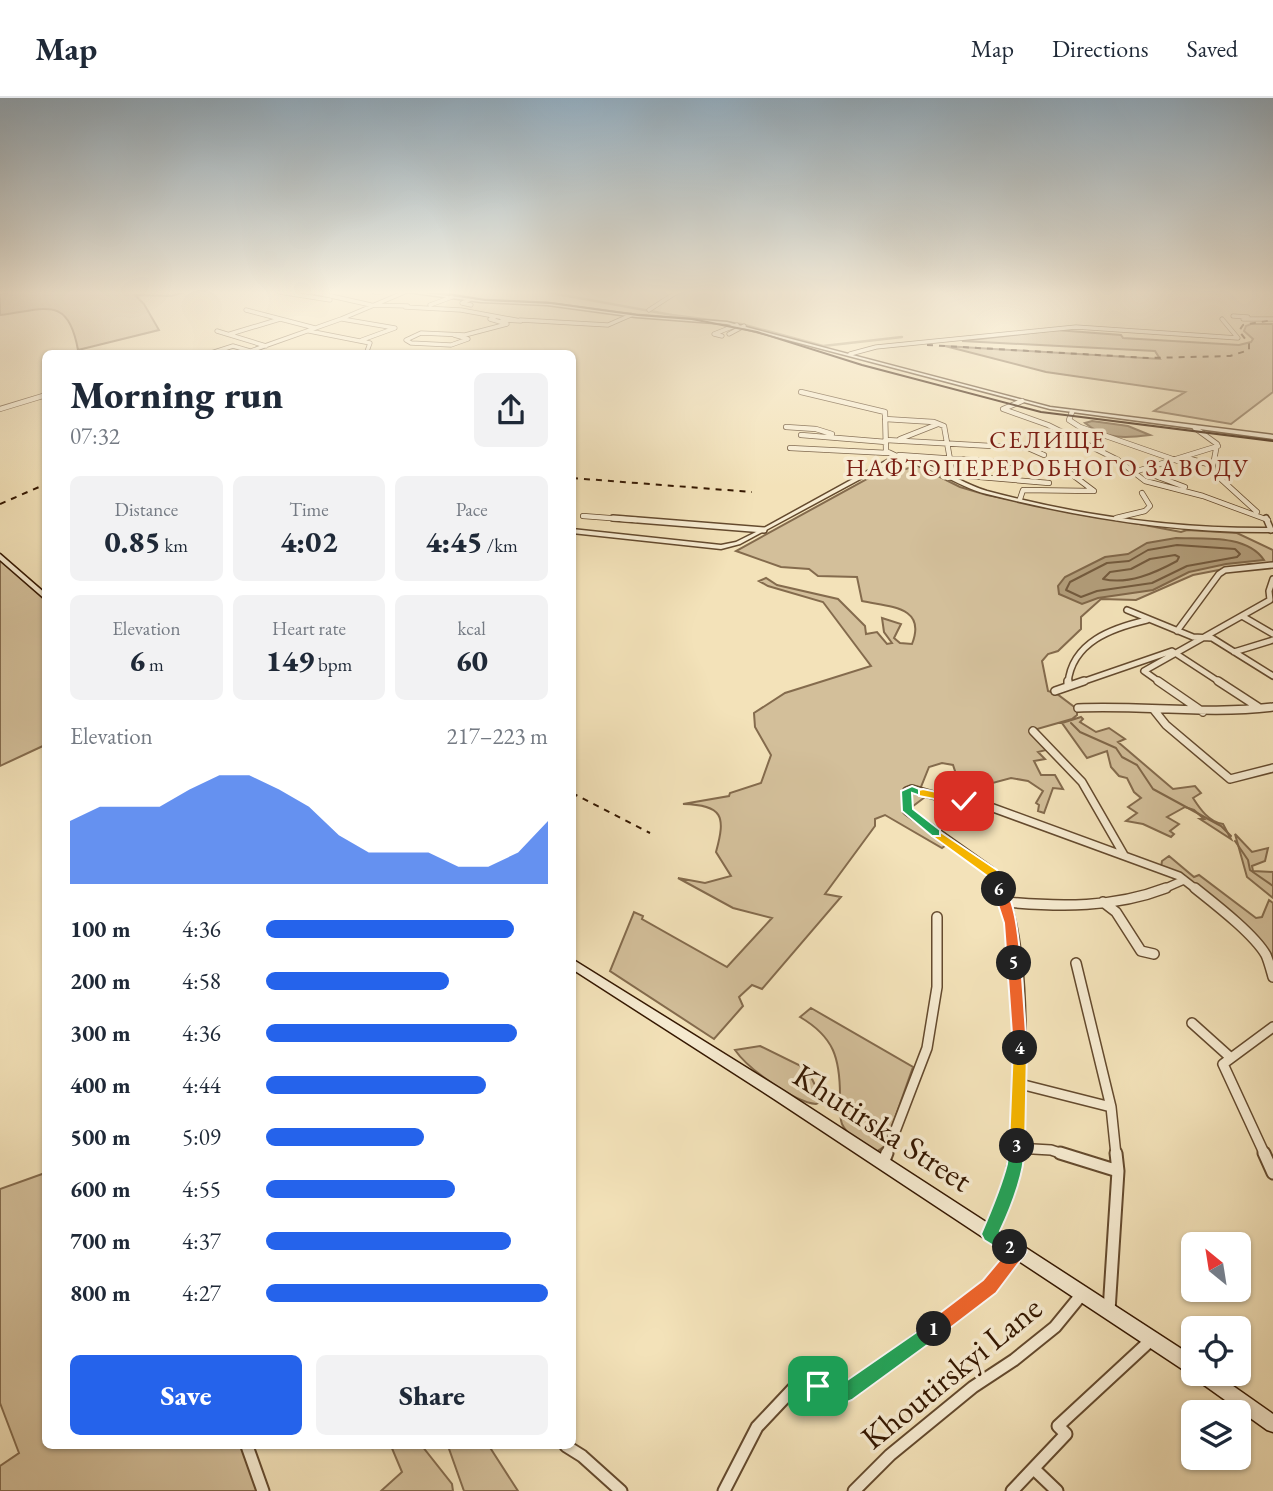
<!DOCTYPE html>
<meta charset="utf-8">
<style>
body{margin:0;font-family:"EB Garamond",serif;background:#f2f2f3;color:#1f2937;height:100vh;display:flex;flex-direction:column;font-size:26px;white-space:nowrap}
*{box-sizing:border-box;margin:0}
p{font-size:23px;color:#747a83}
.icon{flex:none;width:38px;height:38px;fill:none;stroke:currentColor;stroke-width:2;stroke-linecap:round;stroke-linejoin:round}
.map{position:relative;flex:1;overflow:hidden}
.side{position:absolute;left:42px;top:252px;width:534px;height:1099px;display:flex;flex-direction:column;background:#fff;border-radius:10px;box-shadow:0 2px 5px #0004}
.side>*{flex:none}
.needle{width:46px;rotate:330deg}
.tools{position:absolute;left:1181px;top:1134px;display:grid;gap:14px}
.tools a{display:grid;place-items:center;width:70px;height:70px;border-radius:10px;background:#fff;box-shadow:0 2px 5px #0004;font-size:35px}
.pin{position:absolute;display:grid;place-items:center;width:60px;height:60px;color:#fff;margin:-30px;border-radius:14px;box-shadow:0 4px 10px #0006}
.km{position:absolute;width:35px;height:35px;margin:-18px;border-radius:50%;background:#222;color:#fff;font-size:19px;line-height:35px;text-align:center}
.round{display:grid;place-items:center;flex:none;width:74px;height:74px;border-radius:10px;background:#f2f2f3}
.overview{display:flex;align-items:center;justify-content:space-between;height:119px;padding:0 28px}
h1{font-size:38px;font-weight:800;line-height:52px}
.figures{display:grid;grid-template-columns:repeat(3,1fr);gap:10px;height:119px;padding:7px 28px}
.figures div{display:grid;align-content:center;border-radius:10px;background:#f2f2f3;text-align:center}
.figures b{font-size:30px;font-weight:800}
.figures small{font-size:19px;font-weight:400}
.figures p{font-size:19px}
.chart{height:196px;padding:14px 28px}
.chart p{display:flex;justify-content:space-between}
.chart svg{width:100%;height:126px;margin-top:7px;fill:#2563eb;opacity:.7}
.button{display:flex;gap:14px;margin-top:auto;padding:14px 28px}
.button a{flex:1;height:80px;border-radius:10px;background:#2563eb;color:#fff;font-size:28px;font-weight:800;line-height:80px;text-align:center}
.button a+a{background:#f2f2f3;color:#1f2937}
ul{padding:0 28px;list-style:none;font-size:23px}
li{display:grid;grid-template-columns:112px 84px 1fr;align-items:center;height:52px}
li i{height:18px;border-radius:9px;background:#2563eb}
header{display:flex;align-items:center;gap:42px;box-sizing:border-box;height:98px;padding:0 35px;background:#fff;border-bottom:2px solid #e0e1e3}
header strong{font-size:33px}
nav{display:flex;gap:38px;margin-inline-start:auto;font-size:24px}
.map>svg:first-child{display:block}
</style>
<header>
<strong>Map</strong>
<nav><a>Map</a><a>Directions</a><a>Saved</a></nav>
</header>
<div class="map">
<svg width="1273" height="1393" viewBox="0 0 1273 1393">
<rect width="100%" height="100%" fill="#f3e2b9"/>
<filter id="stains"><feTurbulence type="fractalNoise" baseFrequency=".00286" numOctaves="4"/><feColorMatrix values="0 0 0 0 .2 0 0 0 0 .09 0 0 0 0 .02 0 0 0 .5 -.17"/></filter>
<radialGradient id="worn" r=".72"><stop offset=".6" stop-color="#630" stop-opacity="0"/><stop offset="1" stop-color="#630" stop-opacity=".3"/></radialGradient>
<path fill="#d3bf9a" stroke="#846b4d" stroke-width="2" d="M13,194h172l-14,4 -36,-1 9,9 15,26 -81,20c-10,-56 -33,-40 -78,-35v-22z
M1251,226h22v68l-42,32 -77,-13 31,-19 -139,-20 -101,-26 215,13 -5,-8 -193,-10 94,-11 65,5 2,3 116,7 12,-3 2,-3 -9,-8 2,-5z
M908,365h4l48,24 27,8 194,37 6,-2 50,3 36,17v14h-23l-57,11 -57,25 -35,-1 -20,18v12l-23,22 -10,3 -6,7 6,30 9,3 20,15v6l-5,4 -42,12 16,19 -8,2 7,7 -11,2 7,14h14l8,14 -10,-1 -9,25 -6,-2 1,-6 -3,-2 7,-12 -15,-10 -17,-3 -22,6 -7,-6 -26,-4 -3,-9 -11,-2 -13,4 -10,25 6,5 -21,16 42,32 -4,3 -57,-33 -10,4v7l-50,68 16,3 -79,92 -10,-4 -13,12 4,9 -29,33 -104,-68 24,-59 9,4 -1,3 85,48 45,-49 -39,-10 -55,-30 27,5 26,-7 -15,-24c10,-36 7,-47 -33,-48l46,-8 1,-3 31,-10 10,-28 -16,-28 -1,-14 31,-20 86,-27 -48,-64 -55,-16 -9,-5 7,-3 11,7 61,14 27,27 1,8 11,-2 10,12 5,-1 -8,-11 -2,-14 19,6 -7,14 6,5 12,1c15,-38 -23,-37 -50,-43l-5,-24 -39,-1 -9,-7 -28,-2 -45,-16 158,-87 12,5 6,-2z
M0,460l46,41 -1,146 -45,21z
M1081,619l2,2 -3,3 16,10 13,-4 16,11 -7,3 55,47 22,-3 6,7 -8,5c7,11 16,24 30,26l8,15 -31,-20h4l-10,-9 -9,-3 -18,10 12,7 -9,7 4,3 -3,3 -28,-13 -17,-3 11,-8 -9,-6 13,-9 -7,-6 -7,-14 -8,-2 -8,-9 -4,-16 -20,7 -25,-35z
M1235,736l17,18 16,-4 -3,13 -13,5 1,5 20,1v26l-26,-21z
M1169,758l25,21 5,-2 57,43 6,-1 7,-17 4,3v53l-26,-26 -86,-63 1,-6z
M811,910l102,59 -28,79 -9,6c-12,-8 -28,-15 -34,-28 -3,-8 -2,-20 -2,-28 0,-38 -6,-59 -40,-79z
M760,948l47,23 14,28 -1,5 -4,2c-22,-2 -68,-35 -81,-54z
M45,1075l1,273h199l15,45h-260v-25l19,-13 -19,-50v-214z
M391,1348h31l30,38 1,7h-72l21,-19z
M448,1348h41l29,45h-54z"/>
<path fill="#b29d7a" stroke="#806749" stroke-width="2" d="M1092,323l36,5 22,9c-23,3 -44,5 -65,-12z
M1176,440c27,1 71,-4 88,22l-38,4 -37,8 -36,18 -55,8 -16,6 -23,-10 -1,-8 7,-9 40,-20 23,-3 19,-11z"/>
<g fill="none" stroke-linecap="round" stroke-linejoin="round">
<path stroke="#735a3d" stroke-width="2" d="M1177,447l58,4 5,5 -3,3 -50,9 -35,17 -55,8 -16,6 -15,-7 4,-8 37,-19 22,-2 19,-11z
M1175,457l4,2 -2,4c-22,12 -49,24 -74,18l7,-7 21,-3 19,-10z"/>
<path stroke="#806749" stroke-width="2" d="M1071,625l9,9 36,16 6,9 15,8 16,24 68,37 10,10
M1235,743l13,19 2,10 23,16"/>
<path stroke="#b29d7a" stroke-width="2.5" d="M546,194l126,23 69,9 82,22 79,-9"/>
<g stroke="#644a2e" stroke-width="5">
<path id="minor-far5" d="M0,194h3
M279,194l51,8
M313,194l58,13 37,1
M374,194h8
M469,202l-7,3 9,2
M430,207l22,-8
M405,209l56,3 60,11 -19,-1
M246,212l69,18
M649,212l28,-18
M1233,218l15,1
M342,221l53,9 -33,12
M1243,221h30
M520,222l88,5 23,-10
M217,233l49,15
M309,233l61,12 -4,11
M230,236l50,-15
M729,236l15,-8
M454,237l14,4 -17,6 -40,-2 -5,-3 15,-7 44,2 42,-11 -17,-5 4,-1
M722,238l-8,-2 23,-9
M208,256l25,-8 17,5
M242,256l99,-35 64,-27
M850,256l26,-7 200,-20 162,11 -16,-19"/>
</g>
<g stroke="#644a2e" stroke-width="6">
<path id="minor-far4" d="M801,294l84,20 1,39 17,8
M1022,303l-19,8 45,16 70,35 27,21 58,15 65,24
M0,311l46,-14
M1072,314l-3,8 11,7 98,34
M885,321l49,3 10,4 9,50
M786,329l30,2 16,5
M1195,330l22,16 -5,27 45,41
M801,337l85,7
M900,341l38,-15
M886,342l142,8 16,7
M790,350l98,5
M899,357l128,9
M1187,360l24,7
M1134,374l84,-26
M1153,377l32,12
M948,380l8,-3 93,8
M1020,401l3,-9 71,1 -28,-21
M583,418l53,4
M1116,420l29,-7 5,-5 -8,-13"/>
</g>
<g stroke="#644a2e" stroke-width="8">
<path id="minor-far3" d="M613,420l151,12
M1266,420l5,12
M1127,512l66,27 19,1 61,38
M1242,518l31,18
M1177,533l42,-57 6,-4 48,-5
M1234,554l39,-12
M1068,585c4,-41 44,-55 79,-63
M1079,585l93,-32 49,32
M1161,585l-17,-12 126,-71 -1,-9 4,-12"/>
</g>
<g stroke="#644a2e" stroke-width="10">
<path id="minor-far2" d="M1158,583l45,31
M1218,583l40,26
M1068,588v-5
M1055,593l29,-10
M1078,610c65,-3 130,7 195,-1
M1154,612l12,15 64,54 43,-11
M1033,633l49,51 42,73
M1001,792l-11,-20 -83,-59v-20l5,-2 38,11 35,5 194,71 18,14
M1161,792l23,-10"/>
</g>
<g stroke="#644a2e" stroke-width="12">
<path id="minor-far1" d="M1000,790c28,59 22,201 16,267
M1195,790c20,16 59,46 71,67 3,7 5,15 7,22
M1006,804c54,5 108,6 160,-14
M1103,804l13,10 25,39 13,3
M1076,865l35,144 5,48
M1192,925l39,35
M1020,986l91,23
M1016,1050l35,2 15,5
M886,1057l41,-107 10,-61v-70
M1265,1057l-42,-91 50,-37"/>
</g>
<g stroke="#644a2e" stroke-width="15">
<path id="minor" d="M1060,1055l58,18
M1264,1055l9,20
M883,1065l4,-10
M990,1136l19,-47 7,-34
M1109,1213l9,-140 -2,-18
M247,1348l16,45
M566,1348l16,10 39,35
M1034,1371l23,22
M724,1393l33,-64 50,-53 12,12 26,7 144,-106 29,-34
M854,1393l36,-36 83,-68 41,-27 41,-33 27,-33
M1012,1393l54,-57 -8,-8 93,-86"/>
</g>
<g stroke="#644a2e" stroke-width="3">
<path id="tertiary" d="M407,194h8l66,8 66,3 89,12 91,7 323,85 223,28v4l-223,-30 -323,-85 -91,-7 -89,-12 -66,-3z
M903,360c31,5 55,24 84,33 93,25 190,38 286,37v4c-97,1 -192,-14 -286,-38 -33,-8 -60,-34 -95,-32l-152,82 -19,5 -149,-16v-4l149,16 15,-3 26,-13 127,-70z"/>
</g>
<g stroke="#341700" stroke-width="3">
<path id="secondary" d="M0,456l46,40v6l-46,-40z
M572,861l212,132 410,266v17h22l57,40v18l-6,-2 -70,-50 -2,-5 -7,-2 -414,-274 -202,-130z"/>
</g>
<use href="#minor-far5" stroke="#f7ecd2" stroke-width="3.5"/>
<use href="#minor-far4" stroke="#f7ecd2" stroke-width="4.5"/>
<use href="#minor-far3" stroke="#f7ecd2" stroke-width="5"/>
<use href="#minor-far2" stroke="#f7ecd2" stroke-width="7"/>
<use href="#minor-far1" stroke="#f7ecd2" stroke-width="9"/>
<use href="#minor" stroke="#f7ecd2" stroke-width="11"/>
<use href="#tertiary" fill="#f7ecd2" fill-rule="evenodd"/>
<use href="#secondary" fill="#f7ecd2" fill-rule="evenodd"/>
<path stroke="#341700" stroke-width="2" d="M437,194l48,8 66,3 87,12 54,4 65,13 105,33 179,47 232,29"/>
<path stroke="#341700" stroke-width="2" stroke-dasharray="6 6" stroke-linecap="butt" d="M927,247l222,13 81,-2 19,-6v-6l-10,-13 4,-6 30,-5
M572,380l180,14
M0,406l46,-20
M572,695l78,40"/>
</g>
<linearGradient id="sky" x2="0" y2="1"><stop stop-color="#92abbc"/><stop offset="0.5" stop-color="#faf2e0"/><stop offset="1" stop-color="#faf2e0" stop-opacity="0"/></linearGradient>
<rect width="1273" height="389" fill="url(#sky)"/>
<path fill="#22a559" stroke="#fff" stroke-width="2" d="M934,1222l7,2 2,7 -2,6 -89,65 -7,3 -33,-11 -3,-6 3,-7 6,-3 25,7z"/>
<path fill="#f0652b" stroke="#fff" stroke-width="2" d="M1010,1140l14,8 3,6 -31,41 -55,42 -7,3 -6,-3 -3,-6 3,-7 55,-42 22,-26 -4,-7 3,-6z"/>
<path fill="#22a559" stroke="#fff" stroke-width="2" d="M1017,1041l5,2c9,19 -13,71 -22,90l16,10 3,6 -3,6 -6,3 -26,-16 -3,-6c10,-23 20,-46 26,-70 1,-8 1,-15 4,-23z"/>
<path fill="#f5b400" stroke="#fff" stroke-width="2" d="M1020,944l7,6 -2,98 -3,6 -5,2 -6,-2 -2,-6 4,-98z"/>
<path fill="#f0652b" stroke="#fff" stroke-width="2" d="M1014,860l7,5 6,85 -7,6 -7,-6 -6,-85z"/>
<path fill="#f0652b" stroke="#fff" stroke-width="2" d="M999,786c17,7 20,62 22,79l-7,5 -7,-5 -3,-40 -11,-34z"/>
<path fill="#f5b400" stroke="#fff" stroke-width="2" d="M936,731l61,41 9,19 -2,3h-9l-8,-16 -55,-40v-6z"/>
<path fill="#22a559" stroke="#fff" stroke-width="2" d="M912,688l17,7 -6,4 -11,-4 1,16 27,21v6h-8l-30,-25 -1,-20z"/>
<path fill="#f5b400" stroke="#fff" stroke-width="2" d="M923,691l41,9 6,3 -6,4 -45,-9v-6z"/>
<g text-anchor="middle" stroke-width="7" stroke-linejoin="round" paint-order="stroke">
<g font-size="24" letter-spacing="2" fill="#7a1f14" stroke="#f7ecd2">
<text x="1048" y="350">СЕЛИЩЕ<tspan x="1048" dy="28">НАФТОПЕРЕРОБНОГО ЗАВОДУ</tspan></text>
</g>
<g font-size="33" fill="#341700" stroke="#f7ecd2">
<text transform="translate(883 1029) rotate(33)" y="12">Khutirska Street</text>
<text transform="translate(951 1274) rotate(-39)" y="12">Khoutirskyi Lane</text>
</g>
</g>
<rect width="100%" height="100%" filter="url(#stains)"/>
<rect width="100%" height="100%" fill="url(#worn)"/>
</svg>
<div class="tools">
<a><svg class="needle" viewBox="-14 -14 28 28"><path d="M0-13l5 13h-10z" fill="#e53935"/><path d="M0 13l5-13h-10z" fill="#747a83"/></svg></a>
<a><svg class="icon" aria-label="locate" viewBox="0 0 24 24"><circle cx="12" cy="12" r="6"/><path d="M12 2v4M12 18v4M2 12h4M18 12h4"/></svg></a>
<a><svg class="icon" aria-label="layers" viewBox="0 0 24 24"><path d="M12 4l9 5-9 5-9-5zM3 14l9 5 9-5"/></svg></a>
</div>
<div class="pin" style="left:818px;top:1288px;background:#1e9e55"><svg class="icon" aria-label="arrive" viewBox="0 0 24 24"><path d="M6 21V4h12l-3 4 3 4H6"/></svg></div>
<div class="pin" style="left:964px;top:703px;background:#d93025"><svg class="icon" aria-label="check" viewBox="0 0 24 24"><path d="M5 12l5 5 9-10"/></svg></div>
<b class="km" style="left:934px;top:1231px">1</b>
<b class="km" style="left:1010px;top:1149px">2</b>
<b class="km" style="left:1017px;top:1048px">3</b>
<b class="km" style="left:1020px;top:950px">4</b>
<b class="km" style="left:1014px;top:865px">5</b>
<b class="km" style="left:999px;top:791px">6</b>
<section class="side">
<div class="overview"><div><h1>Morning run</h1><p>07:32</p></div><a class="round"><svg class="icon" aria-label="share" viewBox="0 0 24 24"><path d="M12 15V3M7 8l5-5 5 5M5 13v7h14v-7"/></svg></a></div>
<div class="figures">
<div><p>Distance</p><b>0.85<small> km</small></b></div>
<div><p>Time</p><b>4:02</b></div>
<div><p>Pace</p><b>4:45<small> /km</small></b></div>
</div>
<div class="figures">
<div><p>Elevation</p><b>6<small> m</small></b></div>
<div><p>Heart rate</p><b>149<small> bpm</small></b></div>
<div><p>kcal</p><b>60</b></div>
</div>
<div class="chart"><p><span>Elevation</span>217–223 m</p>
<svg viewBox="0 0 160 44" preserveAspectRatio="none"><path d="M0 44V22L10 17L20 17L30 17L40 11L50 6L60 6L70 11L80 17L90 27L100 33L110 33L120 33L130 38L140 38L150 33L160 22V44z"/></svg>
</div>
<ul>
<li><b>100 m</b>4:36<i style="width:88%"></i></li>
<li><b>200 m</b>4:58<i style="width:65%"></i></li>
<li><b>300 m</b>4:36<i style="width:89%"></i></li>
<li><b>400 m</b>4:44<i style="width:78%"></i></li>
<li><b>500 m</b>5:09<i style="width:56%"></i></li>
<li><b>600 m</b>4:55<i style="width:67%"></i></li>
<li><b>700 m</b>4:37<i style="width:87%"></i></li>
<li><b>800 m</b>4:27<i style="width:100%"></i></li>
</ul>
<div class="button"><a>Save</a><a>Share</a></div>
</section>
</div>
